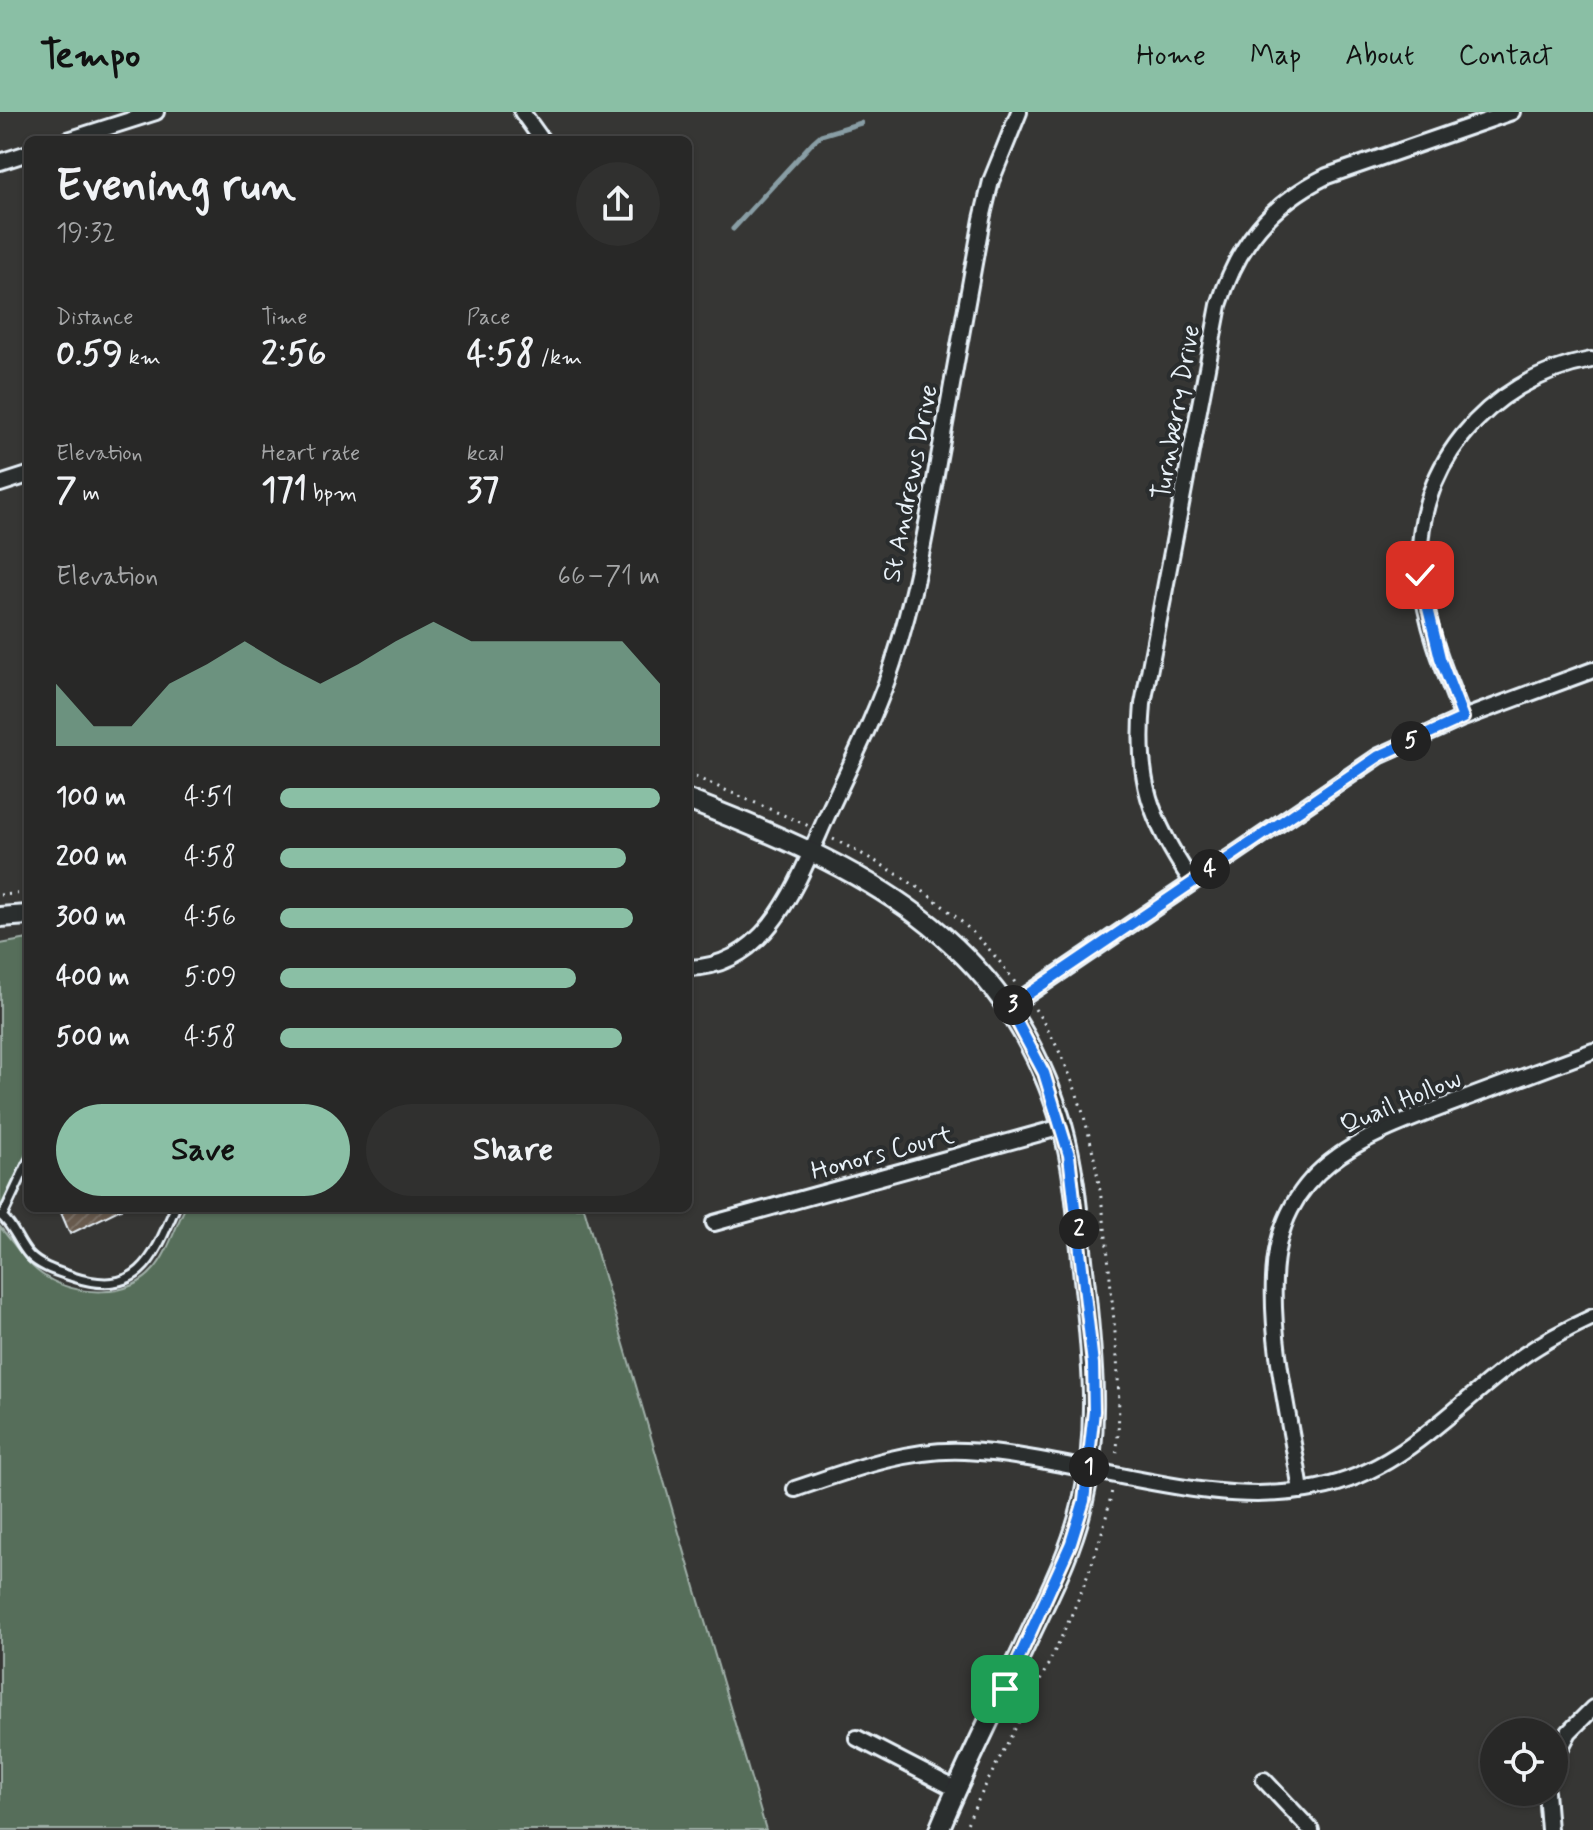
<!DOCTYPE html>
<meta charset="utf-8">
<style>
body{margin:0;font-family:Mynerve,sans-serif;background:#30302f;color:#f1f3f6;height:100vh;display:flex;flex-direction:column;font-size:30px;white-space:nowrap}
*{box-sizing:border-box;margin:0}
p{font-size:26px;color:#a5a6a7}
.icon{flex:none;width:44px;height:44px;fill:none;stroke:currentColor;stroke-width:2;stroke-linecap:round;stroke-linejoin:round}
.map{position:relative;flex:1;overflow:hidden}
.panel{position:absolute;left:24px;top:24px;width:668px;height:1076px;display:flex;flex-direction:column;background:#282827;border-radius:12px;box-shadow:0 2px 6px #0004,0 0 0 2px #444}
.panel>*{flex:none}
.tools{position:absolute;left:1480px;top:1606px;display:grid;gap:16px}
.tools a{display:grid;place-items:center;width:88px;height:88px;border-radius:50%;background:#282827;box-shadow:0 2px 6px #0004,0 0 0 2px #444;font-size:40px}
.pin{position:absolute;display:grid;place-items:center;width:68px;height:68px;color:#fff;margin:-34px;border-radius:16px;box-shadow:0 4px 12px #0006}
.km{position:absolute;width:40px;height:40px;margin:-20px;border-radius:50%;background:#222;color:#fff;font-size:22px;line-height:40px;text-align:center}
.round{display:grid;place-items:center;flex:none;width:84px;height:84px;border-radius:42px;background:#30302f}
.overview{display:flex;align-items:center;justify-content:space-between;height:136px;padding:0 32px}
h1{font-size:44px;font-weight:800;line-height:60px}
.figures{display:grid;grid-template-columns:repeat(3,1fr);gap:12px;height:136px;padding:8px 32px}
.figures div{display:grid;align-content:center}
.figures b{font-size:34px;font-weight:800}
.figures small{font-size:22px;font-weight:400}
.figures p{font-size:22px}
.chart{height:224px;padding:16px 32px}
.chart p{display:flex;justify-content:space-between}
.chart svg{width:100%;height:144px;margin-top:8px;fill:#8abfa5;opacity:.7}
.button{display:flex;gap:16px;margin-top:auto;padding:16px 32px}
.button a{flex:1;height:92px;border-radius:48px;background:#8abfa5;color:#111;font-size:32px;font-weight:800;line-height:92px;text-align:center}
.button a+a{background:#30302f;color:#f1f3f6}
ul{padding:0 32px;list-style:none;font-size:26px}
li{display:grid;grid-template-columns:128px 96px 1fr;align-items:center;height:60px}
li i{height:20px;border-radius:10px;background:#8abfa5}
header{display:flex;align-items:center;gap:48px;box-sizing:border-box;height:112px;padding:0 40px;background:#8abfa5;color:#111}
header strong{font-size:38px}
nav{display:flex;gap:44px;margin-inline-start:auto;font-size:28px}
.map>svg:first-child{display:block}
</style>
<header>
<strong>Tempo</strong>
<nav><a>Home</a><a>Map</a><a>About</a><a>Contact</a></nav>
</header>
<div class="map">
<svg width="1593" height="1718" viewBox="0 0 1593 1718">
<defs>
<pattern id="building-hatch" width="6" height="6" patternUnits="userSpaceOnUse" patternTransform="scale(2)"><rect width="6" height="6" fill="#675a4e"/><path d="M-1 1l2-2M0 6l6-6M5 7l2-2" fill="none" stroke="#7d7268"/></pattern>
</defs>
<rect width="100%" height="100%" fill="#363634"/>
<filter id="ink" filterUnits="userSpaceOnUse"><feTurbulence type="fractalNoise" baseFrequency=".0125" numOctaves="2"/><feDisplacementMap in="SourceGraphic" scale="16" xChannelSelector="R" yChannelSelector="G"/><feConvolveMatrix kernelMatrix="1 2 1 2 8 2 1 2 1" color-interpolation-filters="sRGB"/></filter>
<g filter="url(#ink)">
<path fill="#576e5a" stroke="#a0b0a9" stroke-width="2" d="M28,827v210l-28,61v-266z
M185,1096h399l182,622h-766v-603c15,17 26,38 46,50 31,19 83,22 108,-8 14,-16 21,-42 31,-61z"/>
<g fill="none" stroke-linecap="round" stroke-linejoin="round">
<path stroke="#899ea5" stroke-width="5" d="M733,117l80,-87 8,-7 40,-12"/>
</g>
<path fill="url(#building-hatch)" stroke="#e8f1f8" stroke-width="2" d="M59,1096h62v1l-51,25z"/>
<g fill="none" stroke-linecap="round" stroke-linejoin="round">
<g stroke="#e8f1f8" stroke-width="13">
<path id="service" d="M0,1103c13,9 18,28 29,40 11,12 30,17 44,22 65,21 80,-17 102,-69
M3,1103l25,-53"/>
</g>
<g stroke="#e8f1f8" stroke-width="20">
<path id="minor" d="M522,0l20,28
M68,28l88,-28
M0,50l28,-9
M0,372l28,-9
M1463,606c-18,-46 -37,-91 -42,-140 -12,-107 66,-199 170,-218
M1192,770c-42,-64 -56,-101 -49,-178l76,-399c19,-61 51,-101 108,-129l185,-64
M688,856c81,-1 110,-88 138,-150 23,-51 50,-102 67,-155 22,-67 34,-137 46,-206 14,-80 29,-159 43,-238l9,-38 28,-69
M1009,895l370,-251 84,-38 130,-48
M714,1111l348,-96
M795,1377c53,-18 112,-41 170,-38 114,5 240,61 353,37 76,-15 124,-69 182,-115 28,-23 60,-41 93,-56
M1301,1379c-10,-68 -30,-142 -27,-212 4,-114 91,-143 182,-177 45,-17 91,-34 137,-51
M857,1626l99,51
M1554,1649l15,-29 24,-24
M1264,1668l47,50
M1546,1680l3,38"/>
</g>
<g stroke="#e8f1f8" stroke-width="24">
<path id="tertiary" d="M688,688c172,67 318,134 374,325 13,46 16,96 21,144 8,77 18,155 0,232 -10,46 -31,87 -51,129 -31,67 -65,132 -93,200
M0,805l28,-2"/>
</g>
<path stroke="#e8f1f8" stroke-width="3" stroke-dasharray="2 6" stroke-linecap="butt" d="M688,662l121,52
M833,727c71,35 138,78 183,145
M0,783l28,-2
M1035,897c59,89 68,188 77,291 5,53 10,105 4,159
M964,1718c50,-109 126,-221 148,-340"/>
<use href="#service" stroke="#2a2d2e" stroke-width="7"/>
<use href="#minor" stroke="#2a2d2e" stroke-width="14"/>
<use href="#tertiary" stroke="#2a2d2e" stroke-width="18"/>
</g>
</g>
<g fill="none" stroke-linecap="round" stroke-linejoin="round" filter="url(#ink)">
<g stroke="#fff" stroke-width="16">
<path id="route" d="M1005,1577l66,-146 13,-42 10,-90 -1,-47 -24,-209 -25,-82 -35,-66 370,-251 84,-38 -23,-60 -20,-83"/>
</g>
<use href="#route" stroke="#1a73e8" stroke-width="10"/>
</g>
<g text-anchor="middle" stroke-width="8" stroke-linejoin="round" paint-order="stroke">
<g font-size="26" fill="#e8f1f8" stroke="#2a2d2e">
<text transform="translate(1175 300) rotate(-80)" y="9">Turnberry Drive</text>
<text transform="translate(909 371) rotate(-79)" y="9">St Andrews Drive</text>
<text transform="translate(1400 989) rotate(-23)" y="9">Quail Hollow</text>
<text transform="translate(882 1040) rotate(-15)" y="9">Honors Court</text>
</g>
</g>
</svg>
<div class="tools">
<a><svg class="icon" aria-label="locate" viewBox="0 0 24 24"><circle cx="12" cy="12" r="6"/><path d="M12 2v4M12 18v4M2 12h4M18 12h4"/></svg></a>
</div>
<div class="pin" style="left:1005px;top:1577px;background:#1e9e55"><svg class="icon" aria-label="arrive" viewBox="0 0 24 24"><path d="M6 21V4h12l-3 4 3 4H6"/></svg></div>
<div class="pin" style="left:1420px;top:463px;background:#d93025"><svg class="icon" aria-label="check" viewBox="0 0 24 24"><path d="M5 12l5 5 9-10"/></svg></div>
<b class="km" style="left:1089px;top:1355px">1</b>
<b class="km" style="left:1079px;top:1117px">2</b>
<b class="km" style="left:1013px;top:893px">3</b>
<b class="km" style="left:1210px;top:757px">4</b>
<b class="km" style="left:1411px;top:629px">5</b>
<section class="panel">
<div class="overview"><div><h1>Evening run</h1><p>19:32</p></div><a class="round"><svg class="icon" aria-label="share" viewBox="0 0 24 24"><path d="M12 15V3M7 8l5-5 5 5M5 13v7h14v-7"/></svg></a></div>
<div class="figures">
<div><p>Distance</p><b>0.59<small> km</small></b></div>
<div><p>Time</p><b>2:56</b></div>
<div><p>Pace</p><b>4:58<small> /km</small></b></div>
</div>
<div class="figures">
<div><p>Elevation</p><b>7<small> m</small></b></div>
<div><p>Heart rate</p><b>171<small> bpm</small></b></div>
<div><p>kcal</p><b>37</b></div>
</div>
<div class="chart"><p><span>Elevation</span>66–71 m</p>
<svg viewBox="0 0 160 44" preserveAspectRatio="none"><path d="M0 44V25L10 38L20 38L30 25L40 19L50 12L60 19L70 25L80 19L90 12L100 6L110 12L120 12L130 12L140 12L150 12L160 25V44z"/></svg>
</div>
<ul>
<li><b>100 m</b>4:51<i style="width:100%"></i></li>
<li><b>200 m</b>4:58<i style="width:91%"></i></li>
<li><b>300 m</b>4:56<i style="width:93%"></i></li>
<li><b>400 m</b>5:09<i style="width:78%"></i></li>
<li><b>500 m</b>4:58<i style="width:90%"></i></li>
</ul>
<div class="button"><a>Save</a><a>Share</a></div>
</section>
</div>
